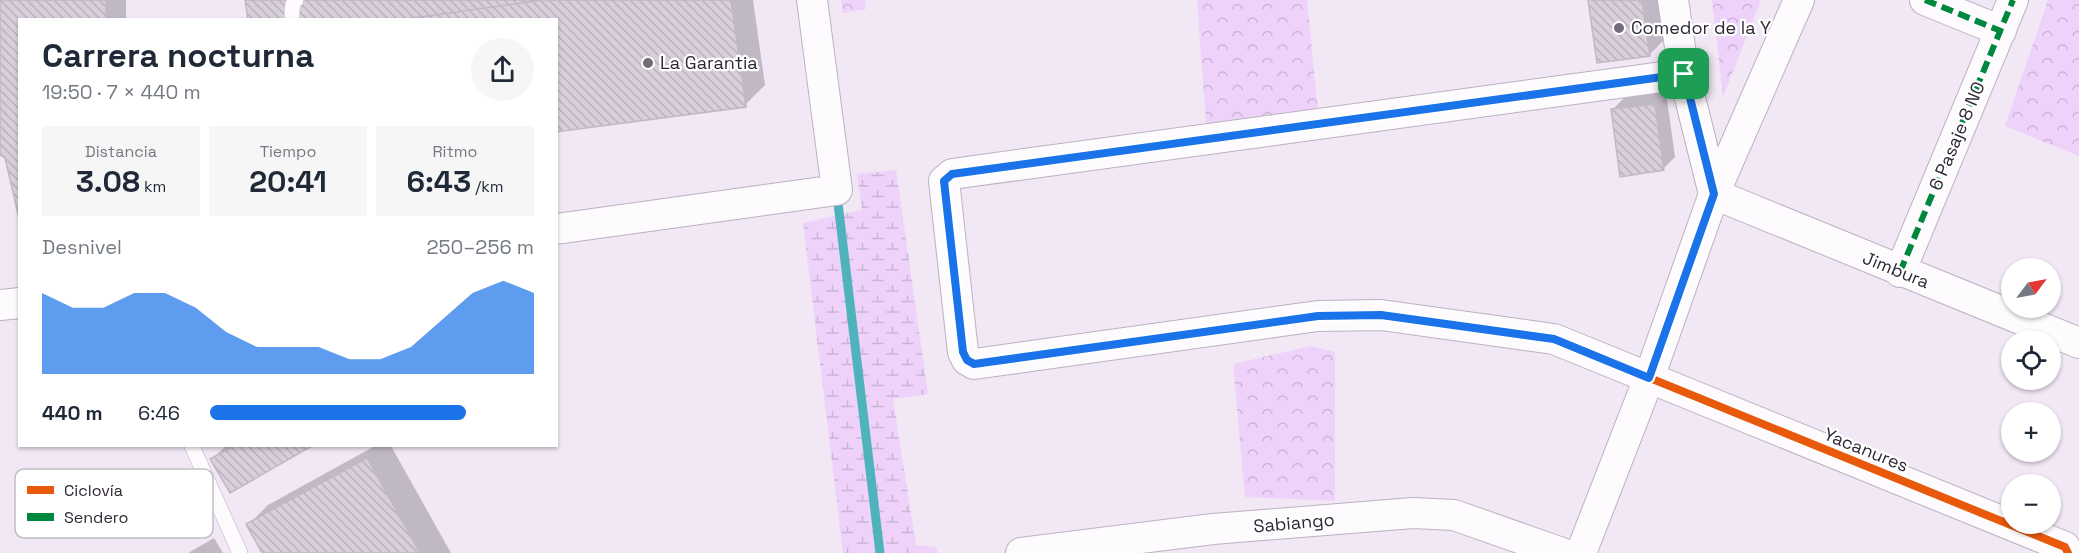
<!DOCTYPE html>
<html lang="es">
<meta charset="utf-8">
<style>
body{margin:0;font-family:"Space Grotesk",sans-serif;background:#f6f6f7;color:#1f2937;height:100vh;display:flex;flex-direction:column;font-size:22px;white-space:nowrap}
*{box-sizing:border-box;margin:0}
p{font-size:20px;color:#747a83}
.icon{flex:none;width:33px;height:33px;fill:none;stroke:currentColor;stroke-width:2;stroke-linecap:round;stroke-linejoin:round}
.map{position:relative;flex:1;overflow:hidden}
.sheet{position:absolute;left:18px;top:18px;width:540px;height:429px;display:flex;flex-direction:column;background:#fff;border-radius:0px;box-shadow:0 2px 4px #0004}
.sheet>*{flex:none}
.needle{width:39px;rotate:58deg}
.tools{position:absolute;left:2001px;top:258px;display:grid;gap:12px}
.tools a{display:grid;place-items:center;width:60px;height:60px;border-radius:50%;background:#fff;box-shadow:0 2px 4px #0004;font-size:30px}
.pin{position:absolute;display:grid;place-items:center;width:51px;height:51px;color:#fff;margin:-26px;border-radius:12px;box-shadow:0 3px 9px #0006}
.round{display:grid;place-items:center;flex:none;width:63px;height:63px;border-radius:32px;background:#f6f6f7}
.overview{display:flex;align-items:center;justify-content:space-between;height:102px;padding:0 24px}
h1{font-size:33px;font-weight:700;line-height:45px}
.metrics{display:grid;grid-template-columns:repeat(3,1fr);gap:9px;height:102px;padding:6px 24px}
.metrics div{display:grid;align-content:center;border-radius:0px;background:#f6f6f7;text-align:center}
.metrics b{font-size:30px;font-weight:700}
.metrics small{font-size:16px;font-weight:400}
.metrics p{font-size:16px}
.chart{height:168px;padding:12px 24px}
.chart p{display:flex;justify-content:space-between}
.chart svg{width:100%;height:108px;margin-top:6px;fill:#1a73e8;opacity:.7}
ul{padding:0 24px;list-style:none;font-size:20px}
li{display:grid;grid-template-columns:96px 72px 1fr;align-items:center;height:45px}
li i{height:15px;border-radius:8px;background:#1a73e8}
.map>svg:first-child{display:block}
</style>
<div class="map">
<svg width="2079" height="553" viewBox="0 0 2079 553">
<defs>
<pattern id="forest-crowns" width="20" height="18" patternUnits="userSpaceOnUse" patternTransform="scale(1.5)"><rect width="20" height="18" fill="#eed2fa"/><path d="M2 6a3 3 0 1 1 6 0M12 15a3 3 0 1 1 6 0" fill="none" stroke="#ccb4d7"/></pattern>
<pattern id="wetland-marsh" width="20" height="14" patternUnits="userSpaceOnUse" patternTransform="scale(1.5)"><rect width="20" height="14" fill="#eed2fa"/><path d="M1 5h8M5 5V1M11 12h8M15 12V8" fill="none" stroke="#ccb4d7"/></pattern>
<pattern id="building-back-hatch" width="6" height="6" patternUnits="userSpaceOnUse" patternTransform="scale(1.5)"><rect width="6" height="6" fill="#d8cfdb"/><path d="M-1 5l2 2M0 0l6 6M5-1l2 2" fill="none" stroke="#bab2bd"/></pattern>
</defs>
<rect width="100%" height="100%" fill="#f1e7f5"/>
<path fill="url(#forest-crowns)" d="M841,0h24l1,9 -23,4z
M1197,0h110l11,112 -112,11z
M1712,0h49l-38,97z
M2048,0h31v156l-74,-30z
M1311,346l24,6v149l-90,-4 -12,-133z"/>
<path fill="url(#wetland-marsh)" d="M896,170l32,224 -35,5 23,146 20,2 1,6h-94l-40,-330 59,-13 -5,-36z"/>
<path fill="#0003" d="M0,0h126v20h-106v192l-13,-55 -7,-4z
M247,0h506l12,85 -20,20 -189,-85z
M1589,0h72l5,38 -16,16z
M1666,92l9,65 -12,12 -51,-59 12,-12z
M226,446h83l-79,45 -18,-32z
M375,446h16l60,107h-188l-15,-28 20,-20z
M214,538l9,15h-35z"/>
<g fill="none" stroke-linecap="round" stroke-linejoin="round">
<path stroke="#4eb3bb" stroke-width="9" d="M837,195l43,358"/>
</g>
<path fill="url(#building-back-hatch)" stroke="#c0b8c4" stroke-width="1.5" d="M0,0h106v20h-86l-1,198 -14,-60 -5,-3z
M245,0h297l-143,20h-151z
M542,0h189l15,107 -190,25v-112h-157z
M1588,0h54l8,56 -53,7z
M1655,104l9,66 -44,7 -9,-68z
M234,446h78l-82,47 -20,-34z
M367,458l53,95h-158l-16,-29z"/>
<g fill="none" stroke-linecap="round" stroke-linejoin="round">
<g stroke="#bbb2bf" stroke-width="16">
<path id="service" d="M292,20c0,-7 -1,-16 4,-20
M192,446l48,107"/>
</g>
<g stroke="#bbb2bf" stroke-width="32">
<path id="minor" d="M1673,0l11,74 30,120 365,149
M1925,0l76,31
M1684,74l-732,100 -8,7 19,171 4,8 7,4 344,-48 63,-1 173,24 511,208 3,6
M556,229l281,-39 -25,-190
M1900,272l113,-272
M0,305l20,-2
M1021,553l192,-24 200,-16 41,2 108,38
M1581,553l68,-175 65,-184 85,-194"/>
</g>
<use href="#service" stroke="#fdfbfe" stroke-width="15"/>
<use href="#minor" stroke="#fdfbfe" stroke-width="30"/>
<path stroke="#00873e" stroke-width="6" stroke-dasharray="12 6" stroke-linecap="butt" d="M1925,0l76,31
M1900,272l113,-272"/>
<g stroke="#fff" stroke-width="11">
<path id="cycleway" d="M1684,74l-732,100 -8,7 19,171 4,8 7,4 344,-48 63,-1 173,24 511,208 3,6"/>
</g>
<use href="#cycleway" stroke="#e8590c" stroke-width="8"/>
</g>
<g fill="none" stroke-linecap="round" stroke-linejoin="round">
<g stroke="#fff" stroke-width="12">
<path id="route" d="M1684,74l30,120 -65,184 -95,-39 -173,-24 -63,1 -344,48 -7,-4 -4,-8 -19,-171 8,-7z"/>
</g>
<use href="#route" stroke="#1a73e8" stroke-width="8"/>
</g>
<g fill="#746b78" stroke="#fff" stroke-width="2">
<circle cx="1619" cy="28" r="6"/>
<circle cx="648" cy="63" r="6"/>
</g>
<g text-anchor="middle" stroke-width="4.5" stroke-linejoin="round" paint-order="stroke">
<g font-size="18" fill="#302834" stroke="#fff" text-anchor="start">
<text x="1631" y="34">Comedor de la Y</text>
<text x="660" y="69">La Garantia</text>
</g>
<g font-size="18" fill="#302834" stroke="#fff">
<text transform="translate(1957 136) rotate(-67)" y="6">6 Pasaje 8 NO</text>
<text transform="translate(1896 270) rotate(22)" y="6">Jimbura</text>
<text transform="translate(1866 450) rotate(22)" y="6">Yacanures</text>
<text transform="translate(1294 523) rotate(-5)" y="6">Sabiango</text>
</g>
</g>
<rect x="15" y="469" width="198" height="69" rx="9" fill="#fff" stroke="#c1bec2" stroke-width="1.5"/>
<rect x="27" y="486" width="27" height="8" fill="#e8590c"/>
<rect x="27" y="513" width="27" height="8" fill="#00873e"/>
<g font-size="16" fill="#302834">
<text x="64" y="496">Ciclovía</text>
<text x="64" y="523">Sendero</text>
</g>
</svg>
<div class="tools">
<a><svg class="needle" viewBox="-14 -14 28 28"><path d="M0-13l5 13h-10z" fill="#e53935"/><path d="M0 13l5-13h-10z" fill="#747a83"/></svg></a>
<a><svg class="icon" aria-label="locate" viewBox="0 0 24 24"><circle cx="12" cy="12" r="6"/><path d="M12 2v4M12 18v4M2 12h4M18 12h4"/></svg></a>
<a>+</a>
<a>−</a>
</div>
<div class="pin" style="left:1684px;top:74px;background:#1e9e55"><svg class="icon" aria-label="arrive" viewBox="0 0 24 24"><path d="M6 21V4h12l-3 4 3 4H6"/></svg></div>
<section class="sheet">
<div class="overview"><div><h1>Carrera nocturna</h1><p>19:50 · 7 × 440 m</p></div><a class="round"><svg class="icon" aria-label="share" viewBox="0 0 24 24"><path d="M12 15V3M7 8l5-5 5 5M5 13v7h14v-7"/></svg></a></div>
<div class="metrics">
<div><p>Distancia</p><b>3.08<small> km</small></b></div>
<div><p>Tiempo</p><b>20:41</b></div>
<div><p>Ritmo</p><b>6:43<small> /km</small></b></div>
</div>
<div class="chart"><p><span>Desnivel</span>250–256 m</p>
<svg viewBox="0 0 160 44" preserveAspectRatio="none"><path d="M0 44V11L10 17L20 17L30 11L40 11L50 17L60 27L70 33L80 33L90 33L100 38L110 38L120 33L130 22L140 11L150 6L160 11V44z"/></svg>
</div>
<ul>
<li><b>440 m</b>6:46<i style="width:79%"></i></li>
</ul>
</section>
</div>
